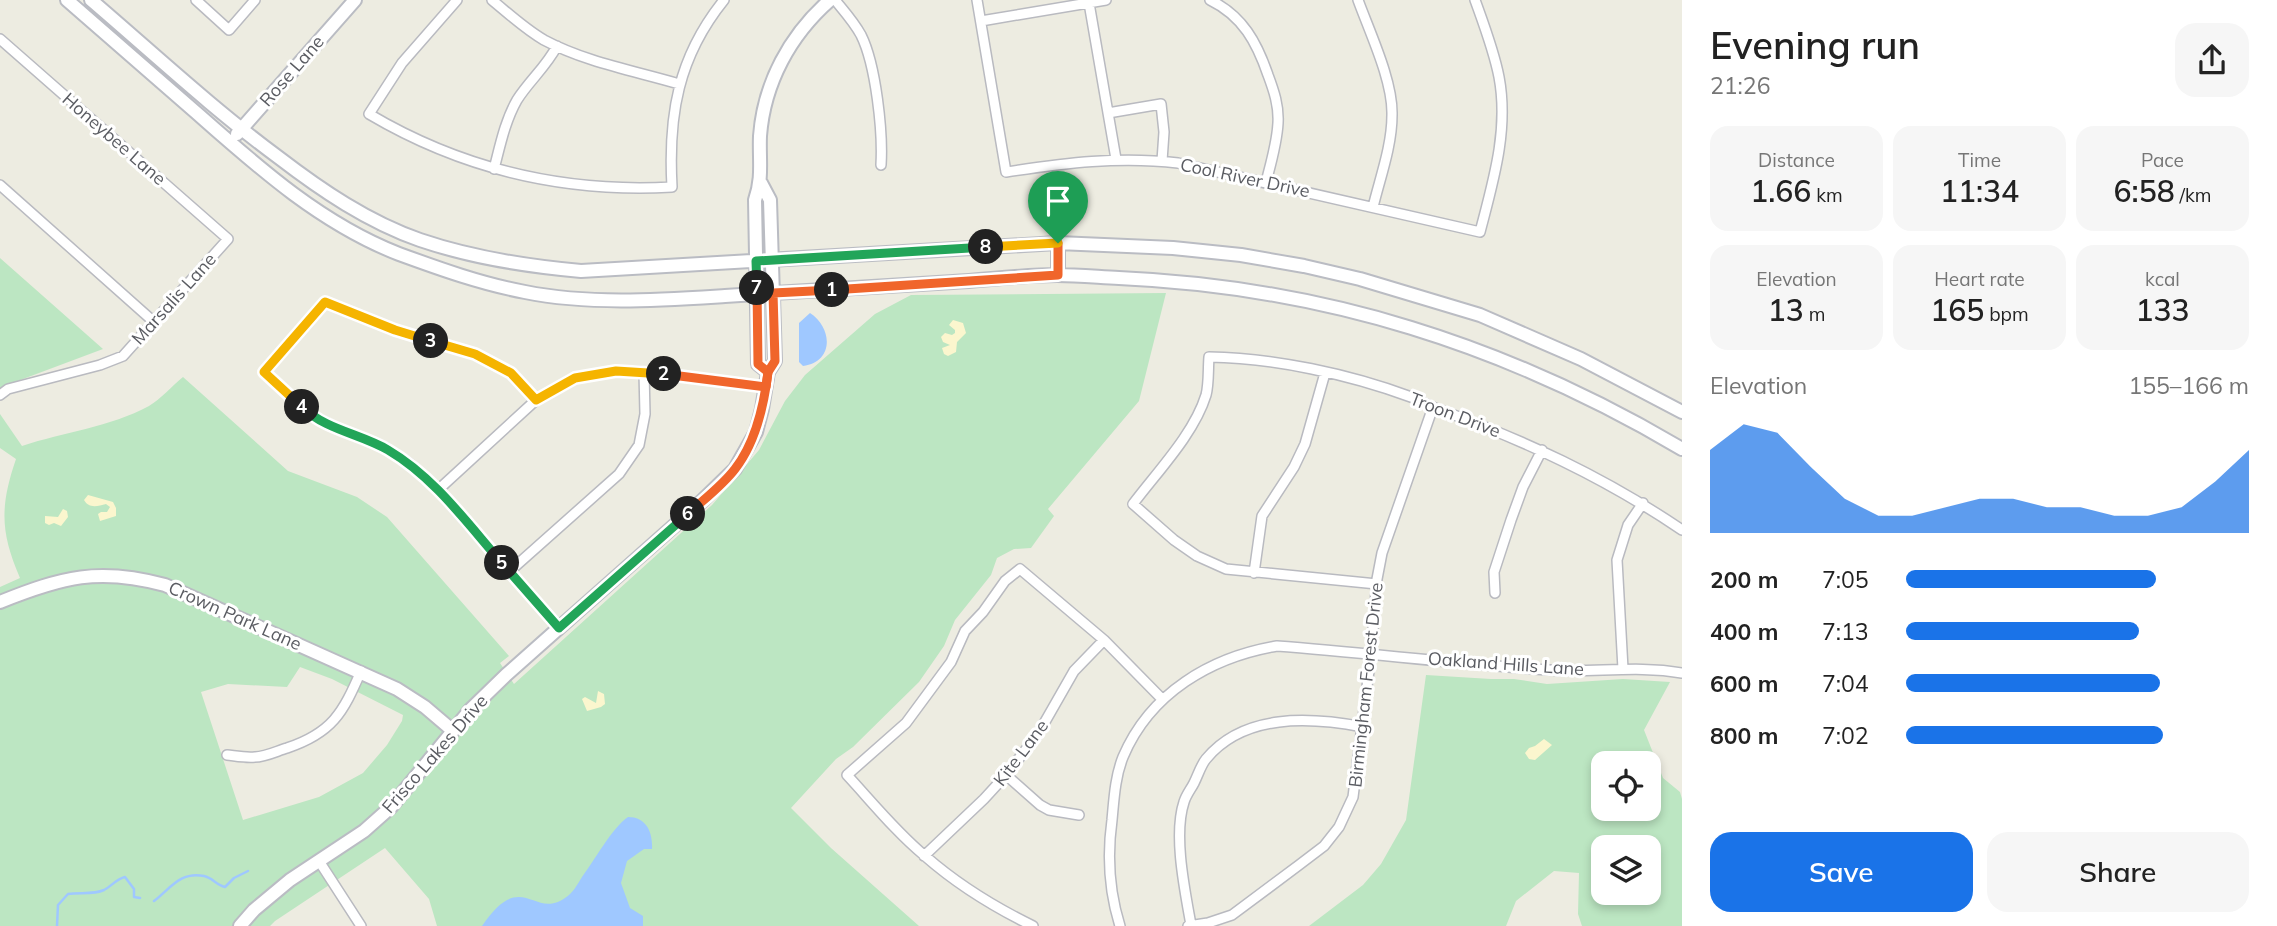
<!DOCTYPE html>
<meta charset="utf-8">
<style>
body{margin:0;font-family:Mulish,sans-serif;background:#f6f6f6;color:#222;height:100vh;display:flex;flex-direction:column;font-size:26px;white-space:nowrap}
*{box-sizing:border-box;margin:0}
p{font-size:23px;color:#767676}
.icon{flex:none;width:38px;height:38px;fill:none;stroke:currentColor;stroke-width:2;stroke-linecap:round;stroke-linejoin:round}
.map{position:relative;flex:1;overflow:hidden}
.sheet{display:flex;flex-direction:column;background:#fff;width:595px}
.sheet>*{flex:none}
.tools{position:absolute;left:1591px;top:751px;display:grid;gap:14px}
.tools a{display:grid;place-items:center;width:70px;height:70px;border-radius:14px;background:#fff;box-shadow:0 4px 10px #0003;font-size:35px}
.pin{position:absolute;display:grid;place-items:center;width:60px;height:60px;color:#fff;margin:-72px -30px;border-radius:50% 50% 50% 0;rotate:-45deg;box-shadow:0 0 7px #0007}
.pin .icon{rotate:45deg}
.km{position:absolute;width:35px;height:35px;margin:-18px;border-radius:50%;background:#222;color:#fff;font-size:19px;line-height:35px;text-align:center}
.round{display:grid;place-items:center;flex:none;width:74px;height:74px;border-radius:21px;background:#f6f6f6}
.overview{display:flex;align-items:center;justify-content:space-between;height:119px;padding:0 28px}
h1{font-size:38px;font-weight:600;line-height:52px}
.metrics{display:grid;grid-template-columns:repeat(3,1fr);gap:10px;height:119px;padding:7px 28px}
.metrics div{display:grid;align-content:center;border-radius:18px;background:#f6f6f6;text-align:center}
.metrics b{font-size:30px;font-weight:600}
.metrics small{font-size:19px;font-weight:400}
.metrics p{font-size:19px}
.chart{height:196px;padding:14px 28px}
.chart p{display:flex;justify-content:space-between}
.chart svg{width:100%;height:126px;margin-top:7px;fill:#1a73e8;opacity:.7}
.action{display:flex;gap:14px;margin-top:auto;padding:14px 28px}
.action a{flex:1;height:80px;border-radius:21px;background:#1a73e8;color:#fff;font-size:28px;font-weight:600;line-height:80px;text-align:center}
.action a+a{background:#f6f6f6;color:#222}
ul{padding:0 28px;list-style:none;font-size:23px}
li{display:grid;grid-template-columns:112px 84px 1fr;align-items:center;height:52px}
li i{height:18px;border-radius:9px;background:#1a73e8}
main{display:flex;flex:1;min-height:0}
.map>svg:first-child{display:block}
</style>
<main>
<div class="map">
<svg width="1682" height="926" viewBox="0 0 1682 926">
<rect width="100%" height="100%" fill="#edece1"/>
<path fill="#bce6c2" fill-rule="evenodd" d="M0,258l103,91 -96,36 -7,5z
M1166,293l-27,108 -91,108 6,7 -23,32 -17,1 -17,9 -6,17 -36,45 -11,26 -25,36 -66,65 -17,12 -45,49 40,40 88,78h-482l-8,-27 -44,-51 -110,73 -5,5h-270v-339l20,-9c-20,-46 -20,-72 -4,-119l-16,-11v-34l22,32c42,-14 88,-19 127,-40 12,-7 23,-20 34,-29l105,94 69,26 30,20 122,139 -9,7 14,21 198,-179 47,-55 26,-49 20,-26 70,-61 36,-19zM300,667l32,12 71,36 -1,6 -15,24 -24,28 -44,24 -76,23 -42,-128 27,-8 59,3z
M1426,675l65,4h23l33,5 76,-5 47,3 -26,48 19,48 17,14 2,7v127h-100l-4,-12 1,-41 -25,-2 -38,30 -10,25h-197l54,-41 18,-21 25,-44zM1603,763h45v45h-45zM1603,847h45v45h-45z"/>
<path fill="#fbf6ce" d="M953,320l10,3 3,10 -9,9 -1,10 -8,4 -4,-2 -2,-6 8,-3 -7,-3 -2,-5 4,-4 7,2 3,-2v-3l-6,-5z
M88,495l25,7 3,6v8l-16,5 -2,-7 3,-2h6l3,-5 -4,-3c-8,2 -17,5 -22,-4z
M63,509l4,2 1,6 -7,9 -7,-3 -5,2 -4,-2v-7l13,1z
M598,691l6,3 1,10 -4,3 -14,4 -5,-12 3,-2 11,6z
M1544,739l8,6 -17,15 -6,-1 -4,-6 4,-5 6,-2z"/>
<path fill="#9fc8ff" d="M810,313c23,15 24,49 -7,53l-4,-4v-39z
M628,817c18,0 25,15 24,32h-8l-17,12 -6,22 9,25 13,8v10h-161c40,-59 51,-6 83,-28 8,-5 12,-13 17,-21 12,-16 30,-49 46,-60z"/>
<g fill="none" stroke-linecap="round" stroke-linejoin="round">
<path stroke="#9fc8ff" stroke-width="2.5" d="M154,901c16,-12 26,-30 50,-25 9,2 12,9 21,11l9,-9 14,-7
M57,926l1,-21 10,-11c12,-2 25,1 36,-4 8,-4 12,-11 21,-13l9,12v8l6,1"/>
<g stroke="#b9bac0" stroke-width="12">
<path id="street" d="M196,0l33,30 26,-30
M457,0l-55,63 -33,51c93,55 194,79 303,73 -4,-72 6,-130 52,-187
M492,0c17,14 33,29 52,40 41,22 91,31 135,44
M835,0c9,11 19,22 26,35 15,30 22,97 20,130
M977,0l29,172c59,-9 113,-16 172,-9l302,69c13,-50 29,-102 19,-155 -5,-26 -15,-52 -24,-77
M1210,0c33,16 47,43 58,75 6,16 11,31 10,48 -1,20 -7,40 -12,59
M1358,0c12,33 35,81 34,115 0,31 -12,63 -19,92
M1089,3l27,156
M981,21l125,-21
M0,39l228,200 -105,117 -23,9 -92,24 -8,6
M1108,113l53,-9 3,28 -2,29
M494,169c6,-23 11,-48 23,-69 12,-19 29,-33 40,-54
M0,185l154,137
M536,400l-25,-27 -36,-19 -80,-24 -70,-28 -61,70 46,42 28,15 48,19 24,16 28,26 121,138
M438,490l98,-90 39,-22 41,-7 28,1 122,15
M510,571l109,-97 20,-29 6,-31 -1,-42
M1254,573l8,-57 32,-49 11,-23 20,-71
M1377,584l-151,-15 -29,-13 -23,-16 -41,-36c24,-32 61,-70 73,-109 3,-11 2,-26 3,-38 65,1 140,17 202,40 8,3 16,8 24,11 89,32 169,69 247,122
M1495,593l-1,-21 17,-52 12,-33 19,-37
M1623,669l-6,-109 11,-35 15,-22
M227,755c9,1 19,3 28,2 10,0 22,-6 32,-9 45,-15 56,-35 74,-77
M1006,775l34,30 9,5 30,5
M924,856l60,-57 22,-24 32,-41 36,-63 30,-31
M319,861l42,65
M1191,925c-6,-34 -18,-90 -7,-123 2,-7 7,-13 10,-19 4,-8 7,-18 12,-24 38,-46 104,-42 157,-32
M1033,926c-39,-19 -75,-41 -108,-70 -29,-24 -53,-54 -78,-81l59,-52 45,-61 14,-31 18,-19 22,-31 15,-12 84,71 58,59
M1120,926c-11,-35 -13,-70 -8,-106 2,-21 3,-43 11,-63 27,-64 88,-100 154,-111 91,7 181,18 272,24 44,3 89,-5 133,3
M1188,926l20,-3 24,-8 67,-50 25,-19 15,-19 14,-30 18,-142 6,-76 5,-26 51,-146"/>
</g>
<g stroke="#babcc3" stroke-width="16">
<path id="secondary" d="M67,0c44,38 88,77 132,115 61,54 123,109 200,139 41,15 83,30 126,38 64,13 135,8 200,4 76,-4 152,-9 228,-14 34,-2 70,-7 104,-7 21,0 41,2 62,3 204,9 387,67 563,171
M91,0c62,53 122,109 187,157 43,33 90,65 142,83 53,18 105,26 161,31l477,-28 115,5 68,7 63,11 56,13 120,36 101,44 101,53
M237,134l118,-134
M1058,275v-32
M768,372l-10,-8 -3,-164c8,-23 4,-39 5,-64 4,-53 30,-101 70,-136
M0,602c62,-25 99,-35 165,-17l232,104 28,18 27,23
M240,926l14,-16 36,-30 74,-49 27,-24 79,-97 36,-35 196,-174 33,-32 21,-37 6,-23 6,-37 7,-11 -5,-161 -9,-17"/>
</g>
<use href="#street" stroke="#fff" stroke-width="9"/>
<use href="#secondary" stroke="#fff" stroke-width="12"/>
</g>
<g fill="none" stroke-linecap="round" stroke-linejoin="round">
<g stroke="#fff" stroke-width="14">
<path id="split-1" d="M832,290l226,-15v-32"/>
</g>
<g stroke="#fff" stroke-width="14">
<path id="split-2" d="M664,374l102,13 2,-15 7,-11 -2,-68 59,-3"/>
</g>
<g stroke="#fff" stroke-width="14">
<path id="split-3" d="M431,341l44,13 36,19 25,27 39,-22 41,-7 48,3"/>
</g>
<g stroke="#fff" stroke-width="14">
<path id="split-4" d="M302,407l-38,-35 61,-70 70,28 36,11"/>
</g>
<g stroke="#fff" stroke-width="14">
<path id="split-5" d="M302,407c24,23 59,27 86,43 46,27 79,73 114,113"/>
</g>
<g stroke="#fff" stroke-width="14">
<path id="split-6" d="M502,563l57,65 129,-114"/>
</g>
<g stroke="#fff" stroke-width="14">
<path id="split-7" d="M688,514c15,-14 34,-28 47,-45 21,-27 29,-63 33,-97l-10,-8 -1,-76"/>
</g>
<g stroke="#fff" stroke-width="14">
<path id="split-8" d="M757,288l-1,-27 230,-14"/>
</g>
<g stroke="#fff" stroke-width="14">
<path id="split-9" d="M986,247l72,-4"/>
</g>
<use href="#split-1" stroke="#f0652b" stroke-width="9"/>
<use href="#split-2" stroke="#f0652b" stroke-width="9"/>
<use href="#split-3" stroke="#f5b400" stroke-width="9"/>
<use href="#split-4" stroke="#f5b400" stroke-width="9"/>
<use href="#split-5" stroke="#22a559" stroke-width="9"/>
<use href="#split-6" stroke="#22a559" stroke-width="9"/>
<use href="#split-7" stroke="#f0652b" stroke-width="9"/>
<use href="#split-8" stroke="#22a559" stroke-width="9"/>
<use href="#split-9" stroke="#f5b400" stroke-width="9"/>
</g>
<g text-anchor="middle" stroke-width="6" stroke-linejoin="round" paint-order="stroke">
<g font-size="18" fill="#5a5c62" stroke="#fff">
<text transform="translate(292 71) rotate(-49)" y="6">Rose Lane</text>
<text transform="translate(114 139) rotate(41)" y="6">Honeybee Lane</text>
<text transform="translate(1245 178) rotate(12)" y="6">Cool River Drive</text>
<text transform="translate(174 299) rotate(-48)" y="6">Marsalis Lane</text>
<text transform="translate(1455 415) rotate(21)" y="6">Troon Drive</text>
<text transform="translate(235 616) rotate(24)" y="6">Crown Park Lane</text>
<text transform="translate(1506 664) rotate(4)" y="6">Oakland Hills Lane</text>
<text transform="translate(1366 685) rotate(-84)" y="6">Birmingham Forest Drive</text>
<text transform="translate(1021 753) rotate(-53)" y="6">Kite Lane</text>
<text transform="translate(435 754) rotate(-49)" y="6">Frisco Lakes Drive</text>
</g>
</g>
</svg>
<div class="tools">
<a><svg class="icon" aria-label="locate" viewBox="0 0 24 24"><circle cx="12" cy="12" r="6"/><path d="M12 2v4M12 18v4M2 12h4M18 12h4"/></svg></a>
<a><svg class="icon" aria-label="layers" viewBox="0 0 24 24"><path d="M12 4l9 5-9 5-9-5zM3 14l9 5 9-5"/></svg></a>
</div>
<div class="pin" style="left:1058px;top:243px;background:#1e9e55"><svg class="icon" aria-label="arrive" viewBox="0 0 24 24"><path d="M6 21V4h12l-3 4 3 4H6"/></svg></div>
<b class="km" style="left:832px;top:290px">1</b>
<b class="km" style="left:664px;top:374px">2</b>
<b class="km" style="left:431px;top:341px">3</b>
<b class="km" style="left:302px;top:407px">4</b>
<b class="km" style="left:502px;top:563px">5</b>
<b class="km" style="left:688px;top:514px">6</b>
<b class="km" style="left:757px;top:288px">7</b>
<b class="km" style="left:986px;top:247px">8</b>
</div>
<section class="sheet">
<div class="overview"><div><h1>Evening run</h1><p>21:26</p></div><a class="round"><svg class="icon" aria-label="share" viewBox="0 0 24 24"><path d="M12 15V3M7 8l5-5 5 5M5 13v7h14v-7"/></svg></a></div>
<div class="metrics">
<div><p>Distance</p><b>1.66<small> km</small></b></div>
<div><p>Time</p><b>11:34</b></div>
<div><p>Pace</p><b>6:58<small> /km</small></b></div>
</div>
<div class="metrics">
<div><p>Elevation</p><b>13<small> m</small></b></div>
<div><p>Heart rate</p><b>165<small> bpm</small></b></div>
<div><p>kcal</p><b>133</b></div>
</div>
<div class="chart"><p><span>Elevation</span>155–166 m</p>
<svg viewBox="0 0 160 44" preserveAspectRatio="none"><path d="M0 44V15L10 6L20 9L30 21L40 32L50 38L60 38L70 35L80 32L90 32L100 35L110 35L120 38L130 38L140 35L150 26L160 15V44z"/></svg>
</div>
<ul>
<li><b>200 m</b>7:05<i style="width:73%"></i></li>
<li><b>400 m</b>7:13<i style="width:68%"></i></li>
<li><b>600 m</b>7:04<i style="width:74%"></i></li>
<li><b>800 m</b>7:02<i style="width:75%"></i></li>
</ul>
<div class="action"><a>Save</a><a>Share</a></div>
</section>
</main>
